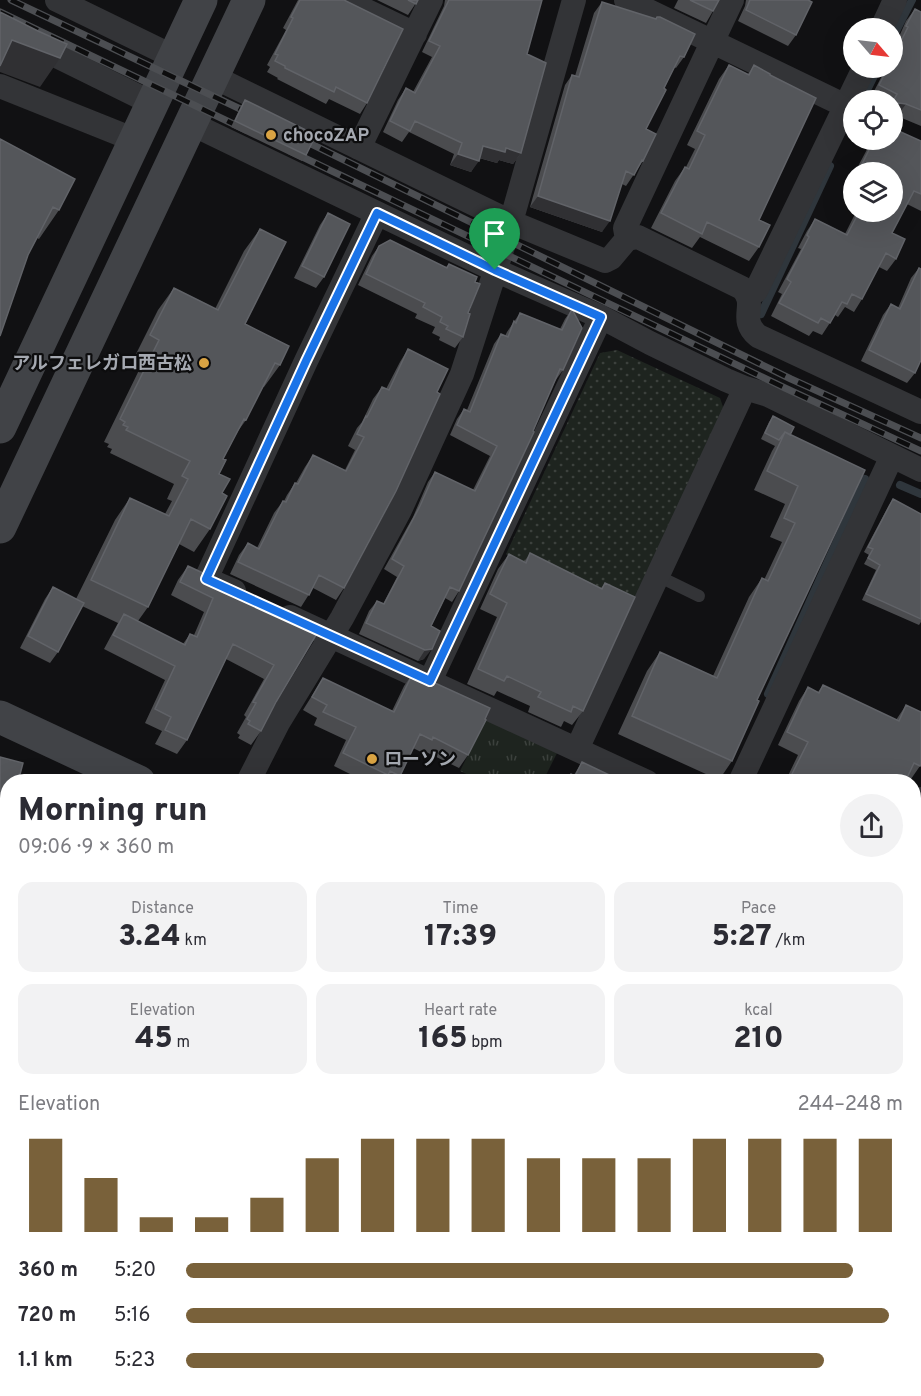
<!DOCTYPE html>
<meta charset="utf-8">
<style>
body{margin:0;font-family:Overpass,"Noto Sans JP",sans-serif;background:#f2f2f3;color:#2b2b33;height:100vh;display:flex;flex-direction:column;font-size:22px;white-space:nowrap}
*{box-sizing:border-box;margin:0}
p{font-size:20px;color:#7c7c81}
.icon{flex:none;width:33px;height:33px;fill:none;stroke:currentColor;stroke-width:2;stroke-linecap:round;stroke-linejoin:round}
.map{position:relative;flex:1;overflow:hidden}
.details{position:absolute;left:0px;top:774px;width:921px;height:622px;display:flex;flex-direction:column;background:#fff;border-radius:24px 24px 0 0;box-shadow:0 6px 24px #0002}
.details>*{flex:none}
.needle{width:39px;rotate:118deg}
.fabs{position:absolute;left:843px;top:18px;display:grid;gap:12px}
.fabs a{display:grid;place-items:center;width:60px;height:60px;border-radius:50%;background:#fff;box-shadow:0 6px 24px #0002;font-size:30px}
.pin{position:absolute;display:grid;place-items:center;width:51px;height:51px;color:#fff;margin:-62px -26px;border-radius:50% 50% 50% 0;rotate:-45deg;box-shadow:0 0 6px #0007}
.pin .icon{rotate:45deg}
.round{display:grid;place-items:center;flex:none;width:63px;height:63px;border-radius:32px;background:#f2f2f3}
.headline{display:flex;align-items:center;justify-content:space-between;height:102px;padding:0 18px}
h1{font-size:33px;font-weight:800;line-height:45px}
.figures{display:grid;grid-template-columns:repeat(3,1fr);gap:9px;height:102px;padding:6px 18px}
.figures div{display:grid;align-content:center;border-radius:15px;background:#f2f2f3;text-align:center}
.figures b{font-size:30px;font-weight:800}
.figures small{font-size:16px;font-weight:400}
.figures p{font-size:16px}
.chart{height:168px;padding:12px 18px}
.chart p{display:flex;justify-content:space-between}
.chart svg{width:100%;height:108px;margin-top:6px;stroke:#79613a;stroke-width:6}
ul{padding:0 18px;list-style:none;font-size:20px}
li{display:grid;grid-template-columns:96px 72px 1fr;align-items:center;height:45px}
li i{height:15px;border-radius:8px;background:#79613a}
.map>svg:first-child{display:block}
</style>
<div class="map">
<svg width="921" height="1396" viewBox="0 0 921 1396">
<defs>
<pattern id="grass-tufts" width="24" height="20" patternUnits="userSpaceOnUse" patternTransform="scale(1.5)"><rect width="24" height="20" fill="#1e241f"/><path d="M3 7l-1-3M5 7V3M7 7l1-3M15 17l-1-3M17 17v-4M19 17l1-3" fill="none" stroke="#3c413d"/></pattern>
<pattern id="park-dots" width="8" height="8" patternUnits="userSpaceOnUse" patternTransform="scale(1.5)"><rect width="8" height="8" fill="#1e241f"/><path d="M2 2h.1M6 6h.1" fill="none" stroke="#3c413d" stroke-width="1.8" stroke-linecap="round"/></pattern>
</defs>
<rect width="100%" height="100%" fill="#111113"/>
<path fill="#1e1e1f" d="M401,1389h205l4,7h-212z"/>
<path fill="url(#grass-tufts)" d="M487,717l71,34 -15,30h-62l-21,-10z"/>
<path fill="url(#park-dots)" d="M617,350l103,48 4,12 -94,202 -124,-58 94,-201z"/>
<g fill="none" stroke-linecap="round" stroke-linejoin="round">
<path stroke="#2f363c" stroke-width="8" d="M892,39l20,-39
M863,98l15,-30
M761,314l69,-148
M900,485l21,9
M768,694l97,-215
M634,1389l3,7"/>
<path stroke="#333437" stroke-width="12" d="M658,576l41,20"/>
<path stroke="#333437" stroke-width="24" d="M57,0l117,57
M344,0l71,34
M626,0l228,110
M0,28l152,75
M882,28l13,-28
M214,77l297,145 94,39 6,-3 16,-19 11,-2 104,51c17,17 -5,30 16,48l163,76
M0,86l135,54
M192,124l303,146 106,47 49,26 76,37 19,8 23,7 153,75
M359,148l72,-148
M627,239l-2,-11 107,-228
M748,296l8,-5 108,-223
M234,591l-28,-12 100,-218 71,-148
M290,617l357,165
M430,681l171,-364
M577,749l168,-361
M248,782l30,-59 64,-105 58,-108 62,-136 49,-152 63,-222
M740,782l152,-326
M914,816l7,-17
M0,847h8
M914,904l7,3
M0,1125l8,2
M914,1223l7,-17
M318,1389l8,7
M619,1389l4,7
M858,1389l7,7
M32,1396l2,-7
M388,1396l3,-7
M815,1396l9,-7"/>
<path stroke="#414347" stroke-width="33" d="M0,427l201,-427
M0,527l249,-527
M0,717l139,65
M914,1136l7,4"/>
<g stroke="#4c4e52" stroke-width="7">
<path id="rail" d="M11,0l244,116
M0,12l246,118
M295,136l496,243 130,59
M290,151l495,237 136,63"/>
</g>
<use href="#rail" stroke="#0d0d0e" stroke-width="4.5" stroke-dasharray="14" stroke-linecap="butt"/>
</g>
<path fill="#4b4c4f" d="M298,0h46l23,103 -7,11 -31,-15 -3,5 -49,-25 1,-1 -11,-6 3,-5 -3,-2 19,-35 -3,-2z
M377,0h41l-10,15z
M445,0h97l-15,54 -6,99 -8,11 -14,-4 -2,3 -18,-5 -8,14 -21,-7 4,-11 -45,-22 -7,10 -19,-10 15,-32 8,-12 7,4 19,-35 -10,-5 22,-46z
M678,0h41l-6,11 -7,12 -32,-15z
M746,0h62l-12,35 -8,11 -50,-25 7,-15z
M602,2l82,55 -8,11 -2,-1 -28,62 -3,32 -17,25 -4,-2 -20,48 -72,-25 35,-122 7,-10 3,1 19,-63z
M915,9l6,3v114l-24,-10 -5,-1v-15h-15l-6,-3 15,-29h6v-14l8,-15h-2l8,-18z
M729,65l19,9 6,-9 16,10 -11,145v27l-10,14 -49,-24 -8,11 -41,-20 24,-47 10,-14h1l9,-18 -8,-4 32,-66z
M245,100l61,55 -4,6 -71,-34 10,-21z
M894,129l27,12v70l-14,-7 -15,29 4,26 -9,12 -8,-4 -17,32 -8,13 -9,-5 -7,10 -3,-2 -13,20 -9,-4 -4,5 -38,-20 11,-22 -4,-2 23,-43 -3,-1 9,-17 8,-12 30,15 11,-22h36v-40h-37l17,-32h20z
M0,139l59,71 -20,29 -2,-1 -9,17z
M854,176v14l-6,-3z
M328,213l-4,64 -8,11 -22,-10 26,-53z
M260,229l-15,95 35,41 -16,22h-1l-17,33 -8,11 -15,28 -4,15 3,19 -12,36 -16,23 -15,-8 -31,63 -10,14 45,23 7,-10 4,1 10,-23 -33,-17 7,-15 10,-14 22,12 109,52 -43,72 -15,29 -10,14 -13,-7 2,-3 -3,-2 9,-16 -2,-2 20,-36 -38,-20 -39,81 -10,14 -22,-10 7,-13 -17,-8 20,-43 -61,-31 14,-26 -36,-17 -24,46 -8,11 -30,-15 25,-49 8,-12 23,12 39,-79 15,-22 35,16 7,-13 -5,-2 7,-15 -64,-31 2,-4 -5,-2 2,-3 -5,-2 39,-80 -9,-4 24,-48 16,-22 41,21 29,-58z
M379,246l67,21 3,-3 26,18 -12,55 -8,11 -16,-8 1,-3 -8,-4 3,-6 -20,-9 2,-4 -59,-29 14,-29z
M919,268l-4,105 -8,10 -46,-22 22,-46 8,-11 7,4 13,-30z
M572,309l-9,61 -8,11 -96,210 -7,11 -7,-4 -14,28 -7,33 -6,2 -59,-27 10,-23 8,-10 6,3 14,-27 -13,-8 29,-52 15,-35 7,-10 38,18 17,-34 -40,-21 7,-16 7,-10 3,1 27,-66 7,-10 4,2 2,-4 13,-19 40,16 5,-10z
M408,349l-64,239 -8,12 -23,-12 -12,19 -71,-33 9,-19 9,-12 9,5 17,-35 9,-12h1l3,-6 8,-12h1l9,-16 8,-12 32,15 10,-20 -7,-4 9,-18 5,-6 11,-23 9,-12 4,2 14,-27z
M773,416l17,19 75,35 -108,230 -25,61 -13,19 -101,-46 29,-63 13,-19 53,24 36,-79 13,-19 2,2 18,-38 -12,-5 15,-33 -31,-14 18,-39 3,-5 -14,-7 8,-17z
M893,499l28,15v108l-2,3 -57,-25 14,-30 -12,-6 5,-9 -5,-3 25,-47z
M530,553l71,35 4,-5 -22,128 -11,14 -8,-4 -3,6 -33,-15 2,-6 -33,-15 -3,5 -27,-12 30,-67 -17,-8 18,-40 11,-15 15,8z
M413,673l55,82 -9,13 -35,-17 -1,2 -10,-5 -13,28 -4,6h-30l-32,-16 12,-26 -32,-15 3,-7 -14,-8 20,-32 69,33 12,-25z
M823,685l73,35 10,-15 14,61 -9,13 -4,-2 -2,5h-120l13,-27 -20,-10 21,-44 9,-14 10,5z
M582,762l42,20h-59l6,-8 3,1z
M0,955l8,4v102l-2,-2 -5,-1 2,53h-3z
M914,1023l7,3v52l-7,-3v1z
M48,1389h41l4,3 -48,3 2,-1z
M111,1389h118l8,7h-131z
M340,1389h42l-42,7 -1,-5z
M405,1389h15l-3,7h-14z
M521,1389h81l-4,7h-75l1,-3z"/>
<path fill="#303033" d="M12,40l48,18 -20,29 -40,-15v-14z
M899,103l7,1 -9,12 -5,-1v-10z
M483,146l23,2 15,5 -8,11 -14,-4 -2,3 -21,-6z
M458,154l21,7 -8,11 -21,-7z
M538,196l72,25 -8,11 -72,-25z
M432,649l-8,10 -6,2 7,-11z
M2,807l6,1v5l-6,7h-2v-11z
M8,943v3l-8,7v-3z
M7,1046l1,11 -2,2 -6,-2v-1z
M4,1100h4v13l-8,-2v-9z
M0,1274h7l-7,10z
M410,1389l9,4 -2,3h-12z"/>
<path fill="#54565a" stroke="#616368" stroke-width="1.5" d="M300,0h44l59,29 -36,74 -31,-16 -2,5 -49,-24v-2l-10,-5 3,-6 -3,-1 18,-36 -2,-1z
M408,0h10l-2,4z
M449,0h93l-15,54 19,9 -25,90 -15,-5 -1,4 -22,-6 -4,15 -21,-7 4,-11 -47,-22 -5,10 -20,-10 16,-33 9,5 25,-47 -11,-5z
M690,0h29l-6,11z
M750,0h58l4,2 -16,33 -50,-25z
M602,2l54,17 1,-2h3l35,17 -11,23 -4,-1 -16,32 2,2 -20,39 10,5 -13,27 -1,-1 -8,15 -8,-4 -16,50 -72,-25 34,-121 7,2z
M915,9l6,3v98l-15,-6 -7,-1 -7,2v-2l5,-9 -18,-9 9,-17h4v-9l16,-32 -2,-1z
M0,12l38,19 29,13 -7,14 -48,-18 -12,26z
M729,65l20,10 5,-10 16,9v1l46,23 -57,122 11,5 -11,22 -52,-25 -5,12 -41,-21 24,-46 4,2 16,-34 -8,-4z
M245,100l71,35 -10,20 -71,-34z
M892,128l29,13v53l-7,-3 -22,42 13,6 -9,20 -10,-6 -24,46 -10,-5 -5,10 -5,-2 -12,21 -9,-5 -3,5 -39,-20 12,-21 -4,-3 22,-42 -2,-2 8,-16 32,16 12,-23h33v-40h-34l16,-32h18z
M0,139l75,40 -16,31 -6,-3 -25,48 -28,81z
M328,213l22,11 -26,53 -22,-11z
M260,229l26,13 -41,82 44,22 -9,19 -5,-2 -29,57 -2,-1 -21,40 3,1 -7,14 11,5 -8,14 5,3 -17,33 -19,-10 -43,88 -57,-27 39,-82 39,18 19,-37 -6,-3 8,-15 -64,-31 2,-3 -5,-2 2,-3 -5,-3 39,-79 -9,-5 24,-47 44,22z
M390,240l57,28 2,-4 28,13 -2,5 5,2 -12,29 2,1 -7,23 -17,-8 2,-3 -8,-4 2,-5 -19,-10 2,-4 -59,-29 13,-28z
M919,268l2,1v91l-6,13 -46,-23 22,-46 9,5z
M572,309l10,19 -19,42 -3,-1 -27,62 1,1 -75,159 -9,-4 -19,39 9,5 -8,18 -7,1 -59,-27 11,-22 7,3 20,-38 -12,-7 28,-53 15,-34 40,19 22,-45 -40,-21 7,-16 6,3 31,-78 7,3 6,-16 2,2 4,-10 42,17z
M408,349l40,20 -11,23 3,2 -44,97 -52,97 -25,-13 -10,20 -71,-33 10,-19 11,6 24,-48 3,1 9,-19 3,1 15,-29 33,16 18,-34 -7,-3 9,-18 1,1 15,-30 7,3z
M773,416l21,11 -4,8 -5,-3 -6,8 -14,-7z
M785,432l80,38 -108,230 2,1 -27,60 -100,-45 28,-64 57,26 45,-100 6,3 27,-58 -11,-5 14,-32 -31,-15z
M893,499l28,15v105l-55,-25 14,-29 -12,-7 5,-9 -5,-2z
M530,553l72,36 3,-6 30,14 -52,114 -10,-5 -2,6 -33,-15 3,-5 -34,-16 -3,5 -26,-12 29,-66 -17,-9 19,-40 17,9z
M188,566l17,8 5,4 109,52 -43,72 -15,29 -13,-7 2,-3 -3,-2 9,-16 -3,-1 21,-37 -41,-21 -46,96 -22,-10 6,-13 -16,-8 20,-43 -62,-31 11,-21 61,31 5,-11 7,3 16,-39 -33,-16z
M53,587l31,16 -26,49 -30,-16z
M413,673l77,35 -5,11 1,1 -18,35 -35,-18 -1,3 -12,-6 -20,42 -10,-5 -2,4 -45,-22 13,-26 -33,-15 4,-7 -15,-8 11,-19 71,34z
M823,685l76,36 7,-16 15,7v52l-1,2 -6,-3 -9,19h-117l20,-40 -21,-10 21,-45 11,6z
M0,757l23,6 -5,19h-10v26l-6,-1 -2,5z
M582,762l42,20h-57l4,-8 4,2z
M6,903l2,2v38l-8,7v-41z
M0,955l8,4v87l-8,-17z
M914,1023l7,3v38l-1,-1 -4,10 -2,-1z
M0,1054l2,5 6,6v35h-4l-4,2z
M0,1151l8,2 -1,121h-7z
M1,1307l7,1v81h16l-1,7h-23v-82z
M921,1386v10h-9z
M54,1389h35l4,3 9,4h-66l1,-1h8l7,-4z
M117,1389h112l8,7h-113z
M347,1389h35l-3,7h-39l5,-3z
M410,1389h10l-1,4z
M460,1389h19l13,7h-36z
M530,1389h72l-4,7h-71z"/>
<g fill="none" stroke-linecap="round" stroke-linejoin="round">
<g stroke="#fff" stroke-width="12">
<path id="route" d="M377,213l118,57 106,47 -171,364 -224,-102 100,-218z"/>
</g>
<use href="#route" stroke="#1a73e8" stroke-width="8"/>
</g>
<g fill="#d9a343" stroke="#0d0d0e" stroke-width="2">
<circle cx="271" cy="135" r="6"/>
<circle cx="204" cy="363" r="6"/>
<circle cx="372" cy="759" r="6"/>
</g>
<g text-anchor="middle" stroke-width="4.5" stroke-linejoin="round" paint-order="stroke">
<g font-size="18" font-weight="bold" fill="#a5a9b1" stroke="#0d0d0e" text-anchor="start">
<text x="283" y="141">chocoZAP</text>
<text x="192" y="369" text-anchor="end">アルフェレガロ西古松</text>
<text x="384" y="765">ローソン</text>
</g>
</g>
</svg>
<div class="fabs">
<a><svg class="needle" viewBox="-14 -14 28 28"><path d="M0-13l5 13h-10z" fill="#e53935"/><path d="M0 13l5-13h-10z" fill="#7c7c81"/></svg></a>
<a><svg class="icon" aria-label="locate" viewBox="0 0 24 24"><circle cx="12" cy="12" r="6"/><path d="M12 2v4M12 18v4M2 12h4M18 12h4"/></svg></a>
<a><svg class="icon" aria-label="layers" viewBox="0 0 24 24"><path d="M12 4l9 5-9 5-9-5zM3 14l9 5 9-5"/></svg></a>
</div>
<div class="pin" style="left:495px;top:270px;background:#1e9e55"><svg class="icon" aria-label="arrive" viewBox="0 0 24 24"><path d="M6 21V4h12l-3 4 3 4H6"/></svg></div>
<section class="details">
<div class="headline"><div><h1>Morning run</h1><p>09:06 · 9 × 360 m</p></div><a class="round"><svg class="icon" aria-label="share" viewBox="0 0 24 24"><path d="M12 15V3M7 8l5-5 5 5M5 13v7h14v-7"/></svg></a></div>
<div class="figures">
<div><p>Distance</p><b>3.24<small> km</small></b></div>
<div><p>Time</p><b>17:39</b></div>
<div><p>Pace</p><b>5:27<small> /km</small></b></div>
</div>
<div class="figures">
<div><p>Elevation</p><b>45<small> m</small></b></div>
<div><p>Heart rate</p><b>165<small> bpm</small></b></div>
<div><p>kcal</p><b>210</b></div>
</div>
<div class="chart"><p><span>Elevation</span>244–248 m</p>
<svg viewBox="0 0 160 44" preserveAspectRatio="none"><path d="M5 44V6M15 44V22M25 44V38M35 44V38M45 44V30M55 44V14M65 44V6M75 44V6M85 44V6M95 44V14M105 44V14M115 44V14M125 44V6M135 44V6M145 44V6M155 44V6"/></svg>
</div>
<ul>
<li><b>360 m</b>5:20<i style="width:93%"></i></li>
<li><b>720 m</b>5:16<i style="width:98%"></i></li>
<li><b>1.1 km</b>5:23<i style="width:89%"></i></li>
</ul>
</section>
</div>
